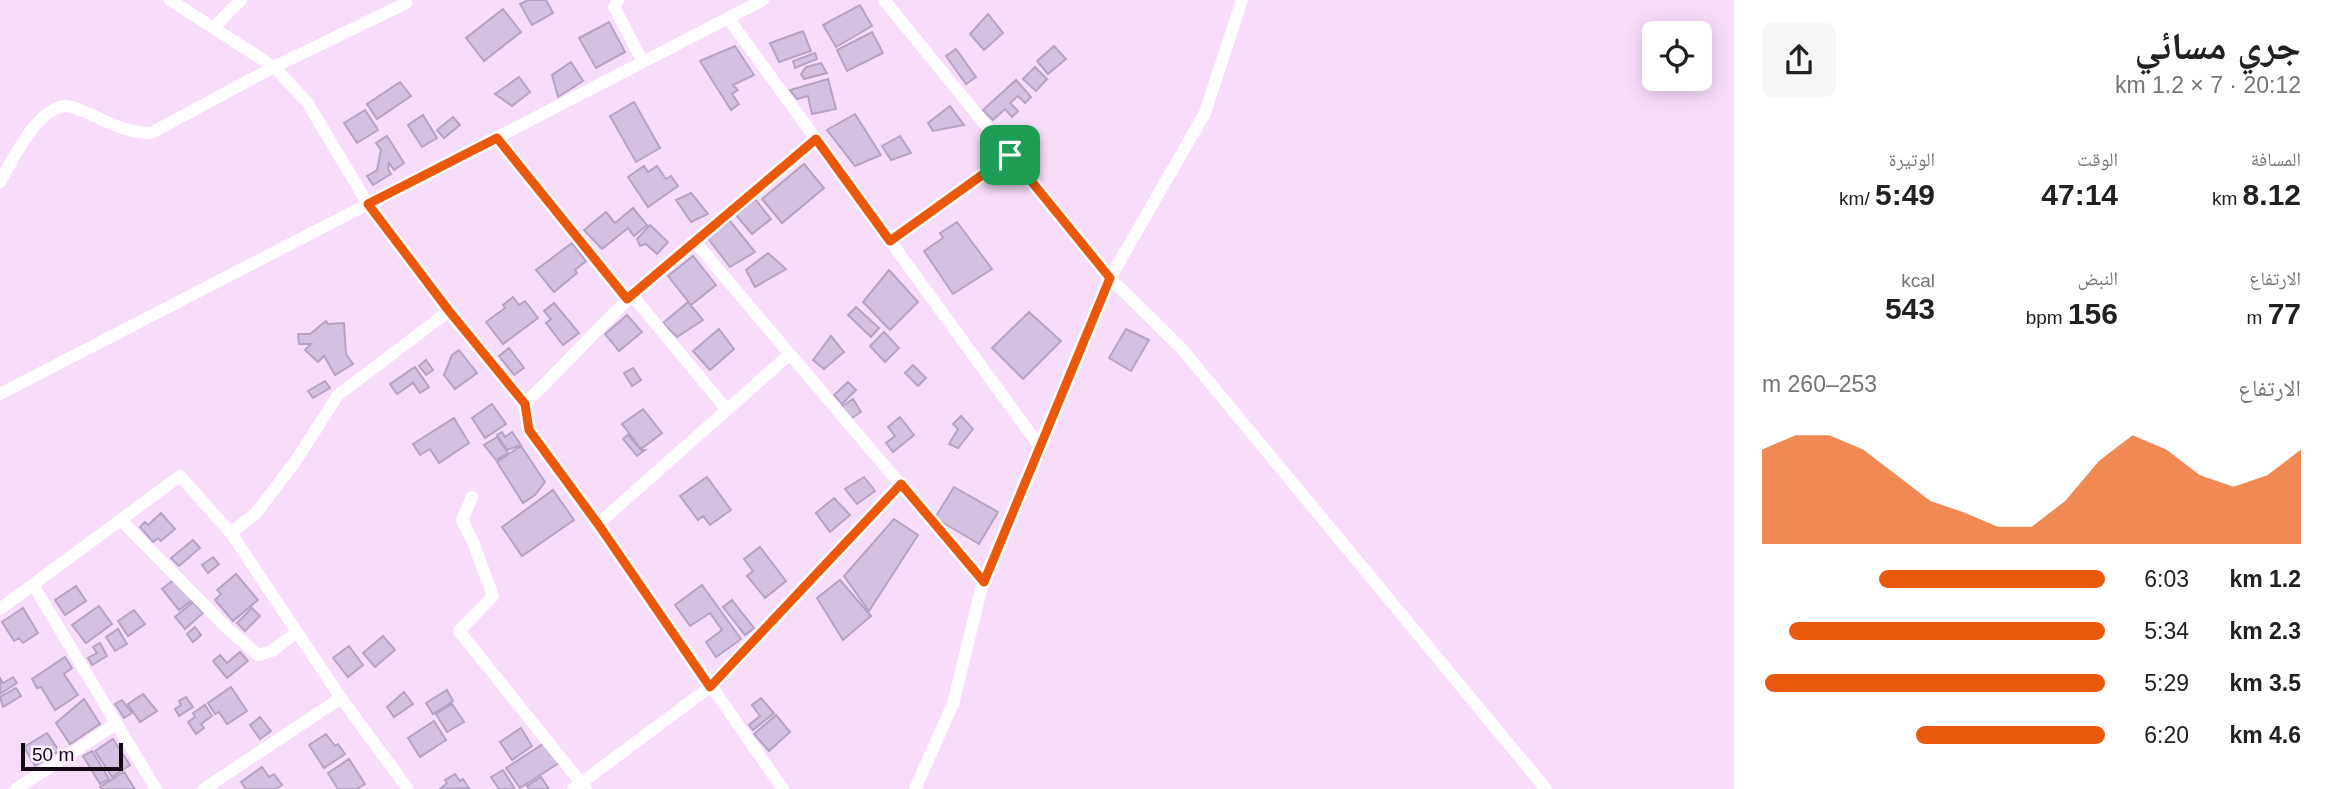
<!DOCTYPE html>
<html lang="ar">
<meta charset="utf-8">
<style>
body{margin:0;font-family:Arial,"Noto Naskh Arabic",sans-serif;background:#f6f6f6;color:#202124;direction:rtl;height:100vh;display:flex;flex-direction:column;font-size:26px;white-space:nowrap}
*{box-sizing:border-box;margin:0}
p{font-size:23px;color:#757577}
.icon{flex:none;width:38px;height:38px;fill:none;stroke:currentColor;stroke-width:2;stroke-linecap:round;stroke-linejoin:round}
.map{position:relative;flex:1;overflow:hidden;direction:ltr}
.side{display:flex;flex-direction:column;background:#fff;width:595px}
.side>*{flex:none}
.controls{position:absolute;left:1642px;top:21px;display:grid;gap:14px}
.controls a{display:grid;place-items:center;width:70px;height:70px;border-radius:10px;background:#fff;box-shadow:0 4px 18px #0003;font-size:35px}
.scale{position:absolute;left:21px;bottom:18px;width:102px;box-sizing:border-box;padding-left:7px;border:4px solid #130a14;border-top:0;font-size:19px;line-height:24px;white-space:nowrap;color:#130a14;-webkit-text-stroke:5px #fcf0fc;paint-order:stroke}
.pin{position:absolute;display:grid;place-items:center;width:60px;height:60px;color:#fff;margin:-30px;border-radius:14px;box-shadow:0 4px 10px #0006}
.round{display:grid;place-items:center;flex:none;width:74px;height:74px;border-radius:10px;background:#f6f6f6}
.overview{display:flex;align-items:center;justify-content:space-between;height:119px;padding:0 28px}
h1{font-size:38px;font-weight:700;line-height:52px}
.stats{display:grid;grid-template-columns:repeat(3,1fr);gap:10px;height:119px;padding:7px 28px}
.stats div{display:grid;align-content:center}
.stats b{font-size:30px;font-weight:700}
.stats small{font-size:19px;font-weight:400}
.stats p{font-size:19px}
.chart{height:196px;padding:14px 28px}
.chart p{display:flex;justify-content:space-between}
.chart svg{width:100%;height:126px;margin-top:7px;fill:#ea580c;opacity:.7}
ul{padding:0 28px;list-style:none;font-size:23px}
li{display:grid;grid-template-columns:112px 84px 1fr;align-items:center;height:52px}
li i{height:18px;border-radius:9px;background:#ea580c}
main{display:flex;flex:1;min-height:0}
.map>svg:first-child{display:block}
</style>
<main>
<section class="side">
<div class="overview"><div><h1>جري مسائي</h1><p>20:12 · 7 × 1.2 km</p></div><a class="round"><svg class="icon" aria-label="share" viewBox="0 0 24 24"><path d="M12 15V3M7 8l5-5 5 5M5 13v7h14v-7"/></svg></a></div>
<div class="stats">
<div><p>المسافة</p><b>8.12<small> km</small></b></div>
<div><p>الوقت</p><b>47:14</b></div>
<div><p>الوتيرة</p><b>5:49<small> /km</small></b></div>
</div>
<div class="stats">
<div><p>الارتفاع</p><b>77<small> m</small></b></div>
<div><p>النبض</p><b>156<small> bpm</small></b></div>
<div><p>kcal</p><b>543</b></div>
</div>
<div class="chart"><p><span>الارتفاع</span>253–260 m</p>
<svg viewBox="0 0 160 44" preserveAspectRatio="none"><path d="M0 44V11L10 6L20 6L30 11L40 20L50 29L60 33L70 38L80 38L90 29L100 15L110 6L120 11L130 20L140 24L150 20L160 11V44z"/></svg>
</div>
<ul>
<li><b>1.2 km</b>6:03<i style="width:66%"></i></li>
<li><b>2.3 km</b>5:34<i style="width:92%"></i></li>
<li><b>3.5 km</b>5:29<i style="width:99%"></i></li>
<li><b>4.6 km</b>6:20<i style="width:55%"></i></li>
</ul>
</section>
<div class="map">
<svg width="1734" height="789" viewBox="0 0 1734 789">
<rect width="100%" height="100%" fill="#f8ddfb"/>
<path fill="#d4c1e2" stroke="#b6a3c3" stroke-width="2" d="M528,0h18l7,13 -21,12 -12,-21z
M860,5l12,21 -36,21 -13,-22z
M503,9l18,23 -37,29 -18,-23z
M988,14l15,19 -19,17 -14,-16z
M609,22l16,30 -29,16 -17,-30z
M803,31l8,20 -32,11 -9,-19z
M872,32l11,21 -36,18 -10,-21z
M735,46l19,29 -21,10 5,5 -6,4 7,10 -8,6 -31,-49z
M1054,46l12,13 -18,15 -11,-13z
M956,49l20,28 -10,7 -20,-28z
M815,53l2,6 -22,9 -2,-7z
M571,62l12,19 -25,16 -6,-22z
M821,63l6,10 -23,6 -3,-5 5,-7z
M1035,67l12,12 -11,12 -13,-12z
M519,77l11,15 -18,14 -17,-12z
M828,79l8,30 -24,5 -4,-18 -11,3 -7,-9z
M1016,80l15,17 -6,6 -7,-7 -8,7 8,8 -6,6 -7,-8 -12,11 -10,-10z
M400,82l11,14 -34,23 -10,-15z
M634,102l26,46 -24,14 -26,-46z
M950,106l14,19 -31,6 -5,-8z
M365,110l13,20 -21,13 -13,-20z
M855,114l26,41 -26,11 -28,-36z
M423,115l14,23 -15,9 -14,-22z
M453,117l7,8 -16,13 -7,-8z
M387,136l17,27 -10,7 -5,-7 -1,6 3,5 -18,11 -6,-9 10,-6 4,-20 -5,-7z
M900,136l11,17 -20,7 -9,-14z
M804,164l20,24 -42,35 -20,-24z
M644,166l4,6 9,-6 9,13 5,-3 7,10 -30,21 -20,-30z
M691,193l17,21 -17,8 -15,-22z
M755,199l16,20 -19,15 -16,-19z
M633,208l14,17 -13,11 -6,-8 -26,21 -18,-19 22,-18 9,11z
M730,221l25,31 -25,15 -23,-30z
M957,222l35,47 -39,25 -29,-43 19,-13 -3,-5z
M650,225l18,17 -11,12 -11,-10 -6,2 -3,-7z
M572,243l14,18 -11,9 2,3 -23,19 -18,-22z
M768,253l18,16 -31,18 -9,-17z
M693,256l23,29 -25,20 -23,-29z
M889,270l29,32 -28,28 -27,-28z
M513,297l6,8 6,-4 13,17 -35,26 -17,-22 19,-14 -2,-3z
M688,302l15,18 -26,17 -14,-14z
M554,303l25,30 -16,12 -17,-22 5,-4 -7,-8z
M856,307l23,21 -8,9 -23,-22z
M1029,312l32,29 -38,38 -31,-31z
M627,315l15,17 -23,19 -14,-17z
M326,321l2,3 16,-1 2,31 7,10 -18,11 -11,-19 -6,6 -13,-12 6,-6h-12l-1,-10h12z
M719,329l15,20 -24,21 -17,-19z
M1126,329l23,11 -18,31 -22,-13z
M884,332l15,16 -14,14 -15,-16z
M831,336l13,16 -20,17 -11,-9z
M509,348l15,20 -10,7 -15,-19z
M459,350l18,23 -22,16 -11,-14 8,-20z
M426,360l7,10 -7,5 -7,-9z
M913,365l13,13 -8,8 -13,-13z
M415,367l14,20 -9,6 -7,-10 -16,11 -7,-10z
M633,368l8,12 -9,6 -8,-13z
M325,381l5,7 -17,10 -5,-7z
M848,382l8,8 -14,14 -8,-9z
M853,399l8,13 -12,8 -9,-12z
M492,404l14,20 -21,14 -13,-20z
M643,409l19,24 -21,16 -19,-25z
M961,416l12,13 -15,19 -9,-4 9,-15 -5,-5z
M900,417l14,18 -21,17 -7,-9 9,-7 -7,-9z
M454,418l15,25 -30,20 -9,-14 -10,6 -7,-11z
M502,432l3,5 7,-5 9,13 -14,5 -10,-15z
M628,435l13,15h4l-8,6 -14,-17z
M497,437l11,16 -12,7 -12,-15z
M521,446l24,36 -10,13 -12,8 -26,-41z
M707,477l24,33 -21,15 -7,-9 -5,4 -18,-24z
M864,477l11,14 -18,13 -12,-15z
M954,487l44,25 -19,32 -44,-26z
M553,490l21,30 -52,36 -20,-29z
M834,498l16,17 -20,17 -14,-19z
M161,513l14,16 -14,12 -3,-3 -5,4 -13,-15 5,-5 3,3z
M894,519l24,16 -49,76 -25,-35z
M193,540l7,8 -21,18 -8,-8z
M760,547l26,34 -21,17 -18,-22 6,-5 -9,-12z
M213,557l6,7 -11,9 -6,-8z
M236,574l22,26 -25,21 -18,-21 6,-6 -4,-4z
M176,578l17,21 -14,11 -17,-21z
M840,580l31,36 -28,24 -26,-42z
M702,585l39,54 -25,18 -10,-15 16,-12 -12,-17 -20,13 -15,-21z
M76,586l10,15 -21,14 -10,-15z
M732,600l22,28 -9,7 -22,-28z
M193,602l10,11 -18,16 -10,-12z
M99,606l13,18 -26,19 -14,-18z
M23,608l15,25 -15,10 -4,-5 -5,3 -12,-19z
M252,608l8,8 -15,15 -8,-8z
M134,610l11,14 -17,12 -10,-15z
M195,627l6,8 -8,7 -6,-8z
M118,629l9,15 -12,7 -9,-14z
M383,636l12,14 -20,17 -12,-14z
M100,643l7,13 -15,9 -4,-7 9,-5 -4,-6z
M349,646l14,19 -15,12 -15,-19z
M240,652l8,9 -21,17 -14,-17 7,-6 7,8z
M65,657l7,11 -8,6 14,21 -23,15 -14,-23 -4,1 -5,-9z
M13,677l4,6 -17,11v-16l3,5z
M231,687l16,24 -20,13 -8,-12 -4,2 -7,-11z
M16,688l5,8 -18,11 -3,-10z
M447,690l6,11 -20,13 -7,-11z
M404,692l9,12 -19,13 -7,-10z
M143,694l14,17 -17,11 -12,-18z
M186,697l7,10 -14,9 -4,-7 6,-4 -2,-4z
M761,698l13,15 -21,17 -4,-5 11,-9 -8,-11z
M84,699l16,25 -30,20 -14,-21z
M122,700l10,13 -8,5 -9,-14z
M452,704l12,18 -17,10 -11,-18z
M205,705l7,11 -11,8 3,4 -8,6 -8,-12 7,-5 -2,-4z
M776,715l14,17 -21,19 -15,-17z
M260,717l11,14 -11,8 -10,-14z
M434,721l12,19 -26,17 -12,-19z
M521,728l11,18 -20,14 -12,-18z
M47,733l12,18 -24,15 -11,-19z
M326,734l9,12 3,-2 7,10 -21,14 -15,-23z
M113,739l17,26 -18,12 -17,-26z
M546,742l13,21 -39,25 -14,-20z
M92,751l17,28 -9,5 -17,-28z
M349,759l16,25 -8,5h-19l-10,-16z
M262,767l7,10 5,-3 8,11 -6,4h-30l-5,-7z
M503,770l12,19h-16l-8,-12z
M124,772l11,17h-33l-2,-2z
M455,774l5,7 3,-2 6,9 -29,1 7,-6 -2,-3z
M541,777l8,12h-20l-2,-3z"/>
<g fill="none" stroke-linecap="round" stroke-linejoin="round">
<path stroke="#fff" stroke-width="12" d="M170,0l104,67 33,35 61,102 81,107 76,93 4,26 69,94 185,265
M618,0l-4,7 29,55
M884,0l226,278 72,71 364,440
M728,18l312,429
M213,28l28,-28
M497,138l130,162
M0,182c13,-22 36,-73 65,-76 8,0 18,5 25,8 21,10 38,19 61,19l123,-66 132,-64
M890,241l120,-86
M695,242l288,340
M632,295l95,115
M0,394l763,-394
M525,404l102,-104 189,-161
M472,497l-10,23 11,22 20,54 -34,35 127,158
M122,521l105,107 31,27 14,-4 25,-19
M598,524l192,-170
M231,533l25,-20 39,-51 43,-67 111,-84
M33,585l123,204
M0,609l180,-133 51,57 110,165 67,91
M16,789l100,-65
M204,789l137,-91
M573,789l137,-102 190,-203
M915,789l38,-85 30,-122 127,-304 95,-165 37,-113"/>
</g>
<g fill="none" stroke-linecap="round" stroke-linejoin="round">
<g stroke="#fff" stroke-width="14">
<path id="route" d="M497,138l130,161 189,-160 74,102 120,-86 100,123 -126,304 -83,-98 -191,203 -112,-163 -69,-94 -4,-26 -76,-93 -81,-107z"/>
</g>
<use href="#route" stroke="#ea580c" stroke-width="9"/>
</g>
</svg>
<div class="controls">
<a><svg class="icon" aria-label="locate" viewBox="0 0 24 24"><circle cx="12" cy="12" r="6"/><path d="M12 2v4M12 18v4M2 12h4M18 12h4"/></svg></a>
</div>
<div class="scale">50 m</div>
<div class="pin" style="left:1010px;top:155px;background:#1e9e55"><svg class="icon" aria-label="arrive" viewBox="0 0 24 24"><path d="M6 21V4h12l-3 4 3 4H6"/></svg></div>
</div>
</main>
